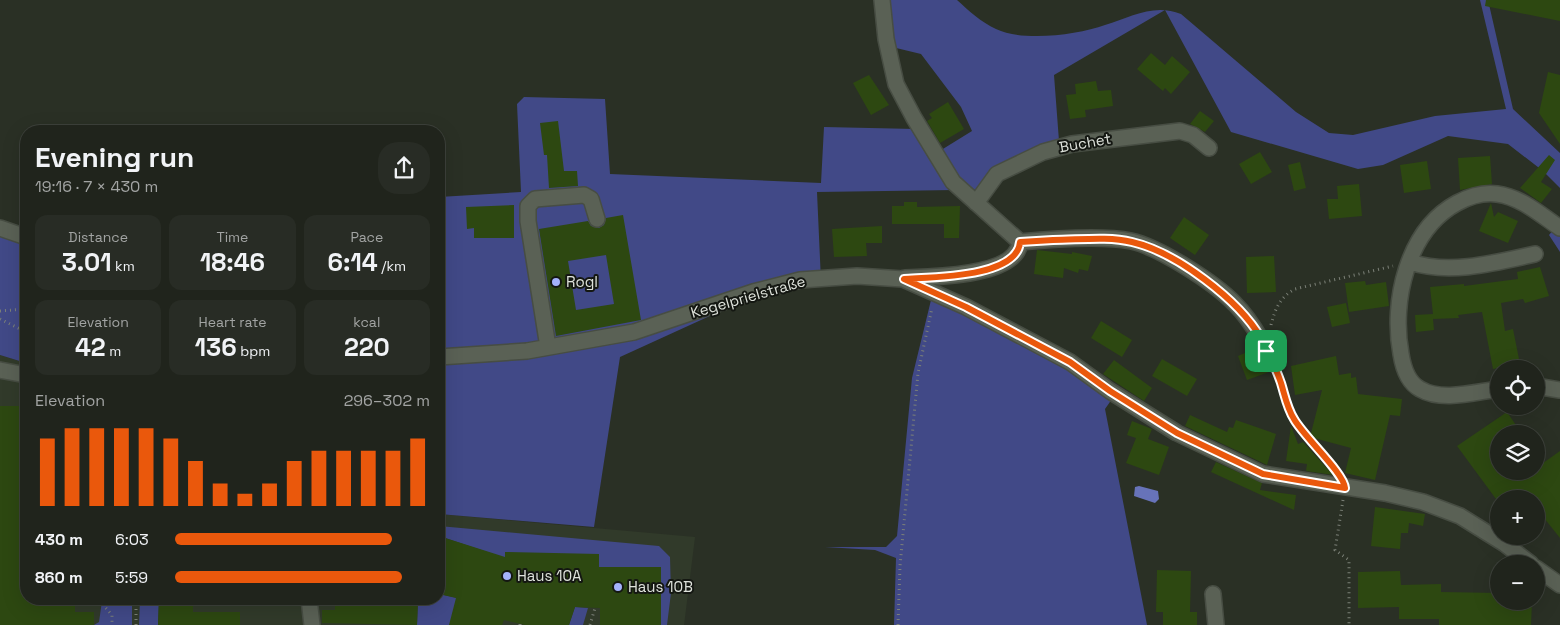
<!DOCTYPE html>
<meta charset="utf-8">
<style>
body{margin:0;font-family:"Space Grotesk",sans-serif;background:#282c25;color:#f1f3f6;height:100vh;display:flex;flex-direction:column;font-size:19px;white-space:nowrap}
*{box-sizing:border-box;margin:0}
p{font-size:16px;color:#a2a4a3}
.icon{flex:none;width:28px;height:28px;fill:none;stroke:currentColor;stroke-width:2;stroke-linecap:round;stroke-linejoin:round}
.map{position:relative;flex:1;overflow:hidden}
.sheet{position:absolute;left:20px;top:125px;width:425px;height:480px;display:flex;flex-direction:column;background:#20241c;border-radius:20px;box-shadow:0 5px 20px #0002,0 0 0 1px #3d413b}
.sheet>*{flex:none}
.controls{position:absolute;left:1490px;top:360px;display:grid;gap:10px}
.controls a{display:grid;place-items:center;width:55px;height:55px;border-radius:50%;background:#20241c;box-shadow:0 5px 20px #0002,0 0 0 1px #3d413b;font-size:25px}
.pin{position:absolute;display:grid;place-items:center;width:42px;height:42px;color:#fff;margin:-21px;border-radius:10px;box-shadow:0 2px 8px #0006}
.round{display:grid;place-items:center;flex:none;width:52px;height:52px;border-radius:20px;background:#282c25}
.head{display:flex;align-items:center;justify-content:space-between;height:85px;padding:0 15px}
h1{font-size:28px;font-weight:600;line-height:38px}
.stats{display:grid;grid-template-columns:repeat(3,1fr);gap:8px;height:85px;padding:5px 15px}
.stats div{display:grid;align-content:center;border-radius:12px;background:#282c25;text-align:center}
.stats b{font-size:25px;font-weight:600}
.stats small{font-size:14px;font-weight:400}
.stats p{font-size:14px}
.chart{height:140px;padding:10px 15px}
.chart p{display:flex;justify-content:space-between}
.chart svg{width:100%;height:90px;margin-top:5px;stroke:#ea580c;stroke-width:6}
ul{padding:0 15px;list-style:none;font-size:16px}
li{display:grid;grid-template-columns:80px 60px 1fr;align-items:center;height:38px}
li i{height:12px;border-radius:6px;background:#ea580c}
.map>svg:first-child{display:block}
</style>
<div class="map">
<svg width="1560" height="625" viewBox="0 0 1560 625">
<rect width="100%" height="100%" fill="#2a3025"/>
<path fill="#313a2a" d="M0,355l26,8v236h413v-85l256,23 -11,88h-684z"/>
<path fill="#414987" d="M886,0h71c12,11 24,22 39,29 28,13 81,6 109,-4 26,-8 49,-22 76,-11l115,98 33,21 24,2 82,-19 71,-7 -26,-109h8l25,109 47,44v35l-17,-17 -35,-27 -60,-8 -65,29 -25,4 -127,-37 -66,-122 -111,65 5,66 -81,49 -11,-1 -29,-37 34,-21 -11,-24 -40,-53 -29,-7z
M524,97l81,2 5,75 211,9 3,-56 92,2 39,61 -138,2 4,89 -74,18 -127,58 -26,170 -155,-13v-317l82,-5 -4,-88z
M0,223l26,9v131l-26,-8z
M1554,229l6,5v18l-11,-17z
M932,296l112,58 68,45 -7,10 42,216h-253l2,-67 -21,-8 -50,-3h61l11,-11 15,-158z
M439,526l220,20 11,11 1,36 -4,32h-6v-58h-62v-13l-94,4 -66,-22z
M439,594l28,6 -18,25h-32l1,-26h21z
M99,599h33v26h-38l5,-3 3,-21z
M140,599h19l-1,26h-19z
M575,607l13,1 -5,17h-14z"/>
<path fill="#6773b9" d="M1139,486l19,5 1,8 -4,4 -21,-7 1,-9z"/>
<path fill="#2d4811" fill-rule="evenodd" d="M1486,0h74v21l-75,-15z
M1151,53l14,12 7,-9 18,16 -19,22 -6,-6 -2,3 -26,-22z
M1548,72l12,3v69l-21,-31z
M869,75l20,30 -18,10 -18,-32z
M1096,81l2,10 13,-1 2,16 -28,4 1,7 -16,2 -4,-24 10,-1 -1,-10z
M948,102l16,27 -24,14 -13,-22 5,-3 -3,-4z
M1200,111l14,10 -9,11 -15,-8z
M558,121l6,50h13l1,15 -29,2 -2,-33h-3l-4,-32z
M1260,152l12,20 -21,12 -12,-20z
M1549,155l6,5 -14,22 11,7 -11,14 -21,-15z
M1490,156l2,28 -32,6 -2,-32z
M1427,161l4,28 -27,4 -4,-28z
M1300,162l6,26 -12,3 -6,-26z
M1359,184l3,32 -33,3 -2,-20h11l-1,-13z
M904,202h13v5l43,-1 -1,32h-15v-14h-52v-18h12z
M1491,203l3,14 4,-5 20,9 -10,22 -29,-12z
M514,205v33h-40v-10l-7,1 -1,-22z
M623,215l18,105 -85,16 -17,-107 49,-8 3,5 8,2 5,-3 2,-7zM606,255l8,49 -38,6 -8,-49z
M1184,217l25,18 -14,20 -25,-17z
M882,226v17h-16l1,13 -33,1 -2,-28z
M1037,250l35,4v-2l20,4 -4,15 -9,-2 -1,4 -14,-5 -1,10 -29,-4z
M1274,256l2,36 -29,1 -1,-36z
M1540,267l9,29 -24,7 -2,-4 -22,4 4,28 8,-2 7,35 -27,5 -11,-57 -24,3 1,3 -26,1 1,11 -18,2 -1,-17 18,-1 -3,-27 34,-3v2l54,-7 -1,-7z
M1365,281l1,4 20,-3 3,24 -40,6 -4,-29z
M1346,303l4,20 -18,4 -5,-20z
M1101,321l31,19 -10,17 -31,-19z
M1259,347l10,25 -22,8 -9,-24z
M1336,356l3,19 12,-2v5l5,-1 2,17 44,5 -2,17 -10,-1 -15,65 -30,-7 6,-25 -41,-11 12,-47 -27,5 -4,-29z
M1162,359l35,20 -10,17 -35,-20z
M1114,360l38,28 -8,13 -41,-27z
M0,406h26v193h49v13h19v13h-94z
M1507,412l15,22h-23v37h37v-3l24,-17v87l-24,-30v-9h-40l-39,-53z
M1190,415l37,17 2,-5 4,1 3,-8 40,14 -9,31 -82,-39z
M1132,421l20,8 -4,10 21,8 -10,28 -33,-12 10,-25 -9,-3z
M1291,426l7,18 5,-2 30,33 -27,-4 1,-7 -21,-3z
M1216,462l46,21 -2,7 36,5 -2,15 -83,-38z
M1375,507l50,7 -2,12 -14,-3 -1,10h-7l-1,16 -29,-3z
M439,536l66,21v-5l94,2v13h62v58h-61v-17l-25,-1 -6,18h-44l-21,-5 -2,5h-53l7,-27 -17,-4z
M1157,570l34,1 -1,41h7v13h-34v-13h-7z
M1400,571l1,14 40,-1v8l58,1v8h33l-1,24h-92v-6h-40v-12l-41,1v-36z
M159,599h34v13h47v13h-82z
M335,599h83l-1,26 -95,-2v-13h13z"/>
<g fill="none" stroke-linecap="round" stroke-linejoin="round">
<g stroke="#474d43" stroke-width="18">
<path id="minor" d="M882,0l4,39 10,45 18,34 39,64 67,60c-3,35 -89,35 -115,36
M976,203l21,-29 46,-22 29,-8 108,-13 13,4 16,13
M0,228l26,9
M1020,242c32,-3 80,-7 111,-1 28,6 84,42 104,63 10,10 18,22 25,34
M1410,262c39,13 85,1 125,-8
M548,347l-20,-126v-15l7,-7 49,-4 7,4 6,20
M439,357l88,-6 107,-19 119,-40 47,-12 57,-4 46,3 63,28 104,55 40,29 67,42 86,41 122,19 38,9 37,14 45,28 26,20
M0,370l26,5
M1536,386l24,4
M1499,389c-24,3 -57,13 -79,0 -13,-7 -17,-22 -19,-35 -10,-52 6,-124 56,-151 13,-7 25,-11 40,-9 24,3 44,21 63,34
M1536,568l24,17
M1213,594l3,31
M309,599l3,26"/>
</g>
<path stroke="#7c8178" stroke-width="3" stroke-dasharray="1 4" stroke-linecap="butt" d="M0,311l26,-2
M0,319l26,13
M1271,325c4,-16 9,-28 24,-36l98,-23
M1266,350l28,69 29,39 13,12
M1343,500l-8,50 14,10v65
M106,599l-2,7 8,9v10
M136,625v-26
M520,625v-1
M590,625l5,-17
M898,625l2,-59 18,-193 14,-65"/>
<use href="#minor" stroke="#5a6155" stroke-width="15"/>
</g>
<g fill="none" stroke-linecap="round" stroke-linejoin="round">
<g stroke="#fff" stroke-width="10">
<path id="route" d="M1053,240c25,0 55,-4 79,2 44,10 107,58 129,96 7,14 15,30 20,45 4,13 6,25 13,36 10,18 50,54 51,69l-82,-14 -86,-41 -67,-42 -40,-29 -104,-55 -62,-28c26,-2 113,-1 116,-37z"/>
</g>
<use href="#route" stroke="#ea580c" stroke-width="6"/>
</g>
<g fill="#a4b2fc" stroke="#141712" stroke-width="2">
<circle cx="556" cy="282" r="5"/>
<circle cx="507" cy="576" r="5"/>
<circle cx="618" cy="587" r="5"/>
</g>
<g text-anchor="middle" stroke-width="4" stroke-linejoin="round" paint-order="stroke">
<g font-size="15" fill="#dee2db" stroke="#141712">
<text transform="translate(1085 143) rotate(-10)" y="5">Buchet</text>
<text transform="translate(748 297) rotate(-16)" y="5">Kegelprielstraße</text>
</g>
<g font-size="15" fill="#dee2db" stroke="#141712" text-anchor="start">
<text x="566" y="287">Rogl</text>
<text x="517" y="581">Haus 10A</text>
<text x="628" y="592">Haus 10B</text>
</g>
</g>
</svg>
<div class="controls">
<a><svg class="icon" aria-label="locate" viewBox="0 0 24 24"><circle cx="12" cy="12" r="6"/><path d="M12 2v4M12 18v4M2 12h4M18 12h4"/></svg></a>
<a><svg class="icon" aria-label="layers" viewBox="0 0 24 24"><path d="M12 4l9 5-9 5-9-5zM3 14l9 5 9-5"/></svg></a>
<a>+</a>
<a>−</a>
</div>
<div class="pin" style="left:1266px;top:351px;background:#1e9e55"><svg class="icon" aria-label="arrive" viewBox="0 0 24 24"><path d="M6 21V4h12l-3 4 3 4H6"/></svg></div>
<section class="sheet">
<div class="head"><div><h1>Evening run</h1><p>19:16 · 7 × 430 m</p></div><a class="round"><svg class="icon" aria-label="share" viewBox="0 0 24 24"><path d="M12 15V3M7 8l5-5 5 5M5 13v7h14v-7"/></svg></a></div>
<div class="stats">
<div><p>Distance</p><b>3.01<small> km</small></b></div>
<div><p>Time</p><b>18:46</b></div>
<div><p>Pace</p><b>6:14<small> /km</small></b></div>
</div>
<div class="stats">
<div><p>Elevation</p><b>42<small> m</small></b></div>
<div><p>Heart rate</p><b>136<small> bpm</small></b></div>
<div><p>kcal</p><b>220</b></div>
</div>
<div class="chart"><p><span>Elevation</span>296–302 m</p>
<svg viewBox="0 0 160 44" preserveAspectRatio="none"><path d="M5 44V11M15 44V6M25 44V6M35 44V6M45 44V6M55 44V11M65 44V22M75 44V33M85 44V38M95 44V33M105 44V22M115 44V17M125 44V17M135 44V17M145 44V17M155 44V11"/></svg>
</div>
<ul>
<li><b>430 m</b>6:03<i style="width:85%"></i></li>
<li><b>860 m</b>5:59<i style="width:89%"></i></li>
</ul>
</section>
</div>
